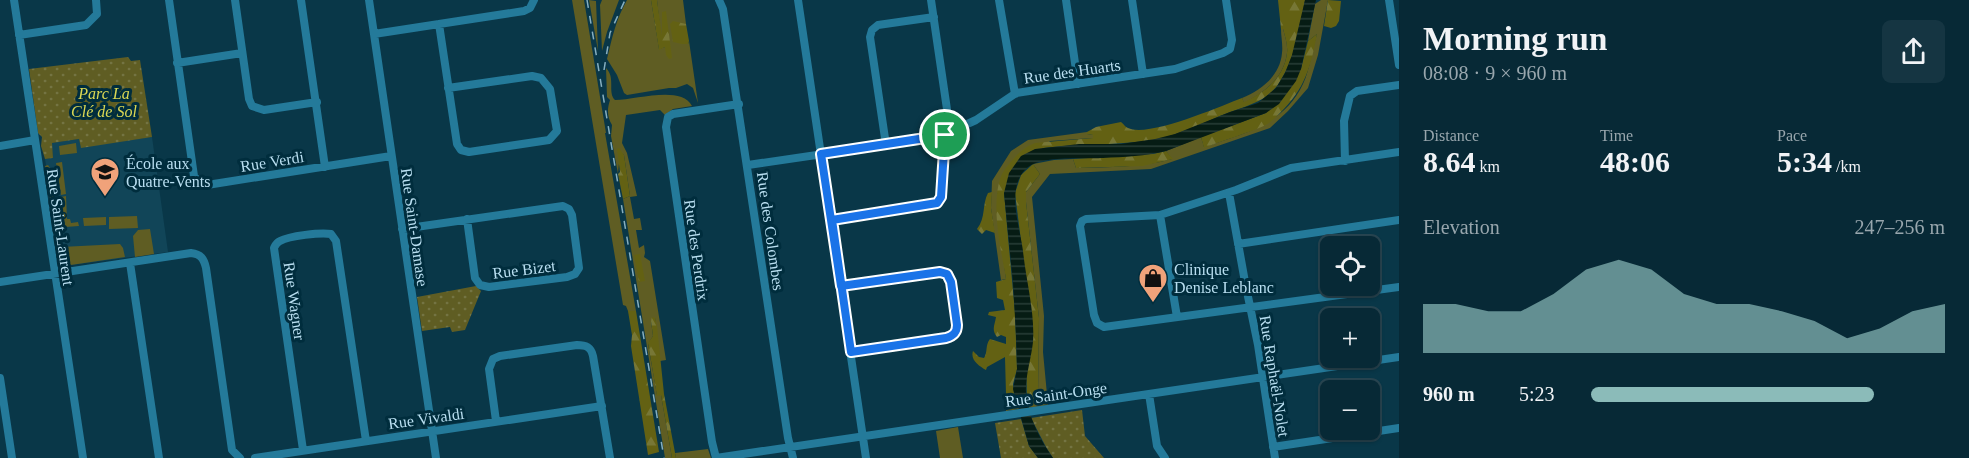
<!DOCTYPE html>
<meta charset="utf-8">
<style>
body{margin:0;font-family:"Times New Roman",serif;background:#153542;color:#f1f3f6;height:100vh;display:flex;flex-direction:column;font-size:22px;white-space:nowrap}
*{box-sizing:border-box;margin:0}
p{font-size:20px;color:#98a6ad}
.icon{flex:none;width:33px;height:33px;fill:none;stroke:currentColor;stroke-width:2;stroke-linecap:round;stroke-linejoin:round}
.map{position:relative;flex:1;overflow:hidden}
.drawer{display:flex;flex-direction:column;background:#072936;width:570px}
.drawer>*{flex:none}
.tools{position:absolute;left:1320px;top:236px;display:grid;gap:12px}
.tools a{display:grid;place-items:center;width:60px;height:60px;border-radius:9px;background:#072936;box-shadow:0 2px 4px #0004,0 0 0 2px #284551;font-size:30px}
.pin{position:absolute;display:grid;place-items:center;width:51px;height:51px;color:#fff;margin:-26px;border:3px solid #fff;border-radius:50%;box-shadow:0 2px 6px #0007}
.round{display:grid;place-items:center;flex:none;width:63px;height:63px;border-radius:9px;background:#153542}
.overview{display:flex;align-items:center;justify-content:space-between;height:102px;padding:0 24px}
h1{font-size:33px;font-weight:700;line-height:45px}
.metrics{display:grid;grid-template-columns:repeat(3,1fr);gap:9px;height:102px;padding:6px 24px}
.metrics div{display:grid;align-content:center}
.metrics b{font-size:30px;font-weight:700}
.metrics small{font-size:16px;font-weight:400}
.metrics p{font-size:16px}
.chart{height:168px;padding:12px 24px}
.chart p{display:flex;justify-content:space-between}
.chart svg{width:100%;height:108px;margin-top:6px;fill:#8bbbb9;opacity:.7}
ul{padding:0 24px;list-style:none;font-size:20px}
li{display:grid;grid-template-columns:96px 72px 1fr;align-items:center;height:45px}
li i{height:15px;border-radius:8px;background:#8bbbb9}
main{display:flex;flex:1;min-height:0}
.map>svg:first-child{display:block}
</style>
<main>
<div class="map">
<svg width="1399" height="458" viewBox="0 0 1399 458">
<defs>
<pattern id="forest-firs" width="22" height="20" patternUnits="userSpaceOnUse" patternTransform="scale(1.5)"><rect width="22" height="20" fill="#636113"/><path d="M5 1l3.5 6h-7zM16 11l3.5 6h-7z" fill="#777736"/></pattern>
<pattern id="park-dots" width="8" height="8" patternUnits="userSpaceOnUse" patternTransform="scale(1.5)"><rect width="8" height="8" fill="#5f5d23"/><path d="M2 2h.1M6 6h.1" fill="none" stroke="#747443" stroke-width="1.8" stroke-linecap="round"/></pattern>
<pattern id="water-rules" width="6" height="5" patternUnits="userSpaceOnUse" patternTransform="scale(1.5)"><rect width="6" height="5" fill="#061c14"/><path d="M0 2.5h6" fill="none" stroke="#283d37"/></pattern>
</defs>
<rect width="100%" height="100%" fill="#093748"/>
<path fill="#114558" d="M152,137l16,115 -104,14 -3,-2 -16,-105 8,-1 -2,-15 28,-4 2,8z"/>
<path fill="#5f5d23" d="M572,0h12l22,133h-1l31,178h-8l-2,-5 -3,-1z
M589,0l7,1 2,50z
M602,0h17l-12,32 -5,19 -2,-46z
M627,0h24l8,49 6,-2 -3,-34 1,23h-2l-4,-36h26l3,24h-5l7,20 1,-3 9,62 -5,-15 -6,-4 -11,4h-7l-42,7 -3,-2 -7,-18 -10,-16c5,-21 9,-40 20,-59z
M1321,0h7l-10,55 -10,33 -20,23 -18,17 -119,41 -101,5 -18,23 12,119 -1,36 5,53 -19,3 -2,-7 11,-5 1,-78 -13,-116v-10l14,-18 -7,-10 21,-4 19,-1 3,9c33,-1 64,0 96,-9l-6,-8 35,-14 3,10c38,-13 80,-22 99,-63 7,-15 9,-34 14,-50l-9,7 7,-37z
M1281,29h2c2,7 5,16 4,24 -3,25 -22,39 -43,50l-2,-5c19,-8 38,-22 40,-45 1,-8 -1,-16 -1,-24z
M606,68c10,10 1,24 9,32 21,0 66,-15 77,6l-19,3 -8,6 -5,-5 -34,5 -4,28 5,10 10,43 -7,1 4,22 6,-1 2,12h-6l3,18 5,-3 1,8 -1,4 6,4 16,99 -6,1 -5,-43 -4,3 2,15 -5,8 9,51h4l11,63h-7l-42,-259 7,-3 -6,-41 -4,-3 -2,22 -7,-38 1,-11c-5,-8 -5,-16 -2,-25l-3,-3z
M1087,132v2l6,1v3l-43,3 -53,53v18l9,67 -5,1 -10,-72 1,-27 19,-30 17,-11z
M76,143l1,10 -17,2 -1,-9z
M62,162l4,32 -5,1 -5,-32z
M48,165l2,3 7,45 -4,4 -8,-51z
M66,196l1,23h3l1,4 7,-1 1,4 -14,1 -4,-30z
M137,216l1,12 -29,1v-12z
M106,217v8l-22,1 -1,-8z
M150,229l4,25 -19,3 -2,-21 5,-6z
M60,242l1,5 59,-3 3,4 2,9 -61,9 -4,-3 -3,-20z
M1006,394h8l6,15 -14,2z
M958,427l5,31h-23l-4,-27z
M708,449l3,9h-35l-1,-5z"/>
<path fill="url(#forest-firs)" d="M651,0h6l5,36v-24l4,-1 6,47 -3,1 -3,-4 -1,-8 -6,3z
M1278,0h27c-5,29 -11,62 -28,86 -13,16 -29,19 -47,26 -26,10 -50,23 -77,28 -39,6 -79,3 -118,9l-31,44 11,120 2,56 -4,15 1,10h-8l-1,-37 -18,10 -1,3c-7,-4 -16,-10 -13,-19l6,6 5,1c4,-6 1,-13 6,-19l16,5v-7l-5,-2 -4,2c-6,-8 -2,-12 -1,-20l-8,-2 1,-3 16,-2 -2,-10 -6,-2 -1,-16 10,-3c-5,-30 -15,-71 -6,-100 3,-9 10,-16 16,-23 6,-6 11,-10 19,-13l58,-5v-3l-6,-1v-2l9,-5 25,-5c3,2 4,5 7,6 20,10 93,-22 114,-30l2,4c21,-10 40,-24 43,-49 1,-7 -2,-17 -4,-24h-2z
M1328,0l13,1 -2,20 -3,5 -5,2 -7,-2z
M673,21l13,3 3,17 -1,3h-6l-9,-2 -3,-18z
M1317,34c-6,32 -12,55 -37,79 -4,4 -9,9 -14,12 -20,9 -42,15 -62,23l-3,-11 65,-24 35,-44 7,-28z
M619,148l5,7 6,41 -7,3 -5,-25 2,-2 -3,-23z
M1166,151l7,8 -30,7 -67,2 -3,-9 80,-5z
M1033,164l7,10 -14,18v10l13,116 -1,79 -11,4 -3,-136 -9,-72 6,-18z
M992,192l-1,16 4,25 -9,-3 -4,4 -5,-5c9,-11 5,-25 11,-36z
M640,254l5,27 -6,1 -5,-27z
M628,311h8l23,141 -11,3 -17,-109 1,-11z
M652,317l3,1 2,8 7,68 12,64h-4l-11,-63 -4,1 -9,-53 5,-7 -2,-15z"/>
<path fill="url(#park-dots)" d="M128,57l3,4 9,-1 12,77 -71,11 -2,-9 -27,4 1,15 -8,1 -4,-13 1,-9 -4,-4 -9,-64z
M476,286l5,5 -16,39 -13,2 -2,-5 -28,4 -5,-34z
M1082,410l3,26 19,22h-51l-7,-11 -15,-29z
M1021,419l8,27 9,12h-37l-6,-35z"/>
<path fill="url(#water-rules)" d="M1305,0h11l-15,69 -5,12 -17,23 -13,9 -100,38c-20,5 -42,6 -63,7 -19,1 -62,-3 -76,10 -22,20 -7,58 -4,83 3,30 12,61 10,91 -2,19 -10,40 -6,59 4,21 14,40 26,57h-15l-9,-12 -16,-57 4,-20 -1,-34 -3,-52 -9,-90 5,-20 12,-17 14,-7 44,-5h42l34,-5 20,-5 55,-22 28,-9 18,-15 9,-15 7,-18z"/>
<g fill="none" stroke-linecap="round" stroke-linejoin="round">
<path stroke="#247a9a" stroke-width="8" d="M14,0l69,458
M169,0l25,176 6,7 7,2 184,-29
M235,0l14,99 3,7 12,4 53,-8
M301,0l24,167
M369,0l67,458
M719,0l4,9 65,429 5,20
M798,0l68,458
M931,0l18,123 3,8
M999,0l16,94
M1066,0l12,84
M1132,0l11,74
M1389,0l10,65
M439,24l18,120 4,6 8,2 80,-12 8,-9 -7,-42 -9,-11 -9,-2 -84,12
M374,34l150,-23 6,-3 4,-8
M19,35l67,-10 11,-11 -1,-14
M177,63l65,-10
M886,145l-16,-108 2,-7 6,-5 56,-8
M0,146l35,-6
M1399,152l-108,16 -55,22 -76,25 -74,4 -4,2 -2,5 14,89 3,8 7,4 295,-40
M1345,161l-1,-40 6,-25 7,-5 42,-6
M748,165l191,-28 37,-17 40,-27 159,-24 48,-16 7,-4 2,-9 -6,-40
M1229,193l16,89 13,63 17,113
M1160,215l17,102
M832,220l105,-17 4,-6 3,-62
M402,229l161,-23 6,3 3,6 7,53 -4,6 -8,3 -78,10 -9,-2 -5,-7 -8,-59
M1238,244l161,-24
M130,263l29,195
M0,282l191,-29c10,1 13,6 15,15l26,182 8,8
M841,286l99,-14 7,2 4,8 6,43c0,7 -4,11 -11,13l-95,14
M0,378l12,80
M1149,394l8,52 8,12
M496,421l-7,-52 4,-10 7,-3 77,-11c9,0 14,2 16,11l17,102
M1273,447l126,-19
M303,450l-29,-202c2,-4 2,-5 6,-7 9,-5 41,-9 51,-7l5,7 30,200
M255,458l347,-52
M716,458l683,-101
M716,458l-4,-16 -46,-315 2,-10 5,-3 66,-10"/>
<path stroke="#86afc0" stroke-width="1.5" stroke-dasharray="8 8" stroke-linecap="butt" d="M587,0l77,458
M604,70l6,-37 15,-33"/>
</g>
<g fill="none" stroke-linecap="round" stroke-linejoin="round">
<g stroke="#fff" stroke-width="12">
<path id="route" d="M945,135l-124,19 20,132 99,-14 7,2 4,8 6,43c0,8 -4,11 -11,13l-95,14 -19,-132 105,-17 4,-6 4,-62"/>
</g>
<use href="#route" stroke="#1a73e8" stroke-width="8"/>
</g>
<defs>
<g id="school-pin" transform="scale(1.5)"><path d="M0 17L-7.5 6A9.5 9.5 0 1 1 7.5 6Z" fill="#f0a27a" stroke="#002d3d"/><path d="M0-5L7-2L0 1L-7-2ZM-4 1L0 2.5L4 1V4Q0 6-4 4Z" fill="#111"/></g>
<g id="shop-pin" transform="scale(1.5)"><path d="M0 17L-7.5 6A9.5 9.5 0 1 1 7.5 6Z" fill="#f0a27a" stroke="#002d3d"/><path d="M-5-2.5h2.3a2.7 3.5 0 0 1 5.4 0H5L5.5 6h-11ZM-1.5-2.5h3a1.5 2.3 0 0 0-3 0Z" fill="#111"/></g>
</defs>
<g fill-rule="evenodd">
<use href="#school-pin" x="105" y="172"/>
<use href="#shop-pin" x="1153" y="278"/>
</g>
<g text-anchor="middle" stroke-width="6" stroke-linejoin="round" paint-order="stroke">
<g font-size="16" fill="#b9dff1" stroke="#002d3d">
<text transform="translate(1072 71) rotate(-8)" y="6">Rue des Huarts</text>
<text transform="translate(272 161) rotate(-9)" y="6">Rue Verdi</text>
<text transform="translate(61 227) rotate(82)" y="6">Rue Saint-Laurent</text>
<text transform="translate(415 227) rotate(82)" y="6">Rue Saint-Damase</text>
<text transform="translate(771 231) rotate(82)" y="6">Rue des Colombes</text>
<text transform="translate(697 250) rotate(82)" y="6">Rue des Perdrix</text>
<text transform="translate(524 269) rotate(-7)" y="6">Rue Bizet</text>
<text transform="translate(295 301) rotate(82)" y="6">Rue Wagner</text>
<text transform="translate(1275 376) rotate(81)" y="6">Rue Raphaël-Nolet</text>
<text transform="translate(1056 394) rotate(-8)" y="6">Rue Saint-Onge</text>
<text transform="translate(426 418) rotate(-8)" y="6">Rue Vivaldi</text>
</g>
<g font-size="16" font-style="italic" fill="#dad753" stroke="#002d3d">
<text x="104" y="99">Parc La<tspan x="104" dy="18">Clé de Sol</tspan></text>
</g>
<g font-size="16" fill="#b9dff1" stroke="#002d3d" text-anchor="start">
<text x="126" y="169">École aux<tspan x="126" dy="18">Quatre-Vents</tspan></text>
<text x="1174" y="275">Clinique<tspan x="1174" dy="18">Denise Leblanc</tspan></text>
</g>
</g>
</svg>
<div class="tools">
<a><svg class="icon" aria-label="locate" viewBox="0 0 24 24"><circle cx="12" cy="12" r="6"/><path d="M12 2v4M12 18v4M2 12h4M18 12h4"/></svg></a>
<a>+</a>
<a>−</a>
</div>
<div class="pin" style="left:945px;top:135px;background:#1e9e55"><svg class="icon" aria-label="arrive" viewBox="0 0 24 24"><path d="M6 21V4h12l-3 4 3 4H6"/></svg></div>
</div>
<section class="drawer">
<div class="overview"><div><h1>Morning run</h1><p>08:08 · 9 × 960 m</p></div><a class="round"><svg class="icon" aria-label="share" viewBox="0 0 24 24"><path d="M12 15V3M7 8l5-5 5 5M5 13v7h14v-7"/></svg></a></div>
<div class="metrics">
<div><p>Distance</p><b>8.64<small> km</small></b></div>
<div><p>Time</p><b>48:06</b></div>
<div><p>Pace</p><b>5:34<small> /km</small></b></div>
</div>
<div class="chart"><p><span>Elevation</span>247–256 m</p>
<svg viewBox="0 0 160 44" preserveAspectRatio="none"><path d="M0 44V24L10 24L20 27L30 27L40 20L50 10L60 6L70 10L80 20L90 24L100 24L110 27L120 31L130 38L140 34L150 27L160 24V44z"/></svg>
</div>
<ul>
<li><b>960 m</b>5:23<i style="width:80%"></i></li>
</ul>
</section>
</main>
